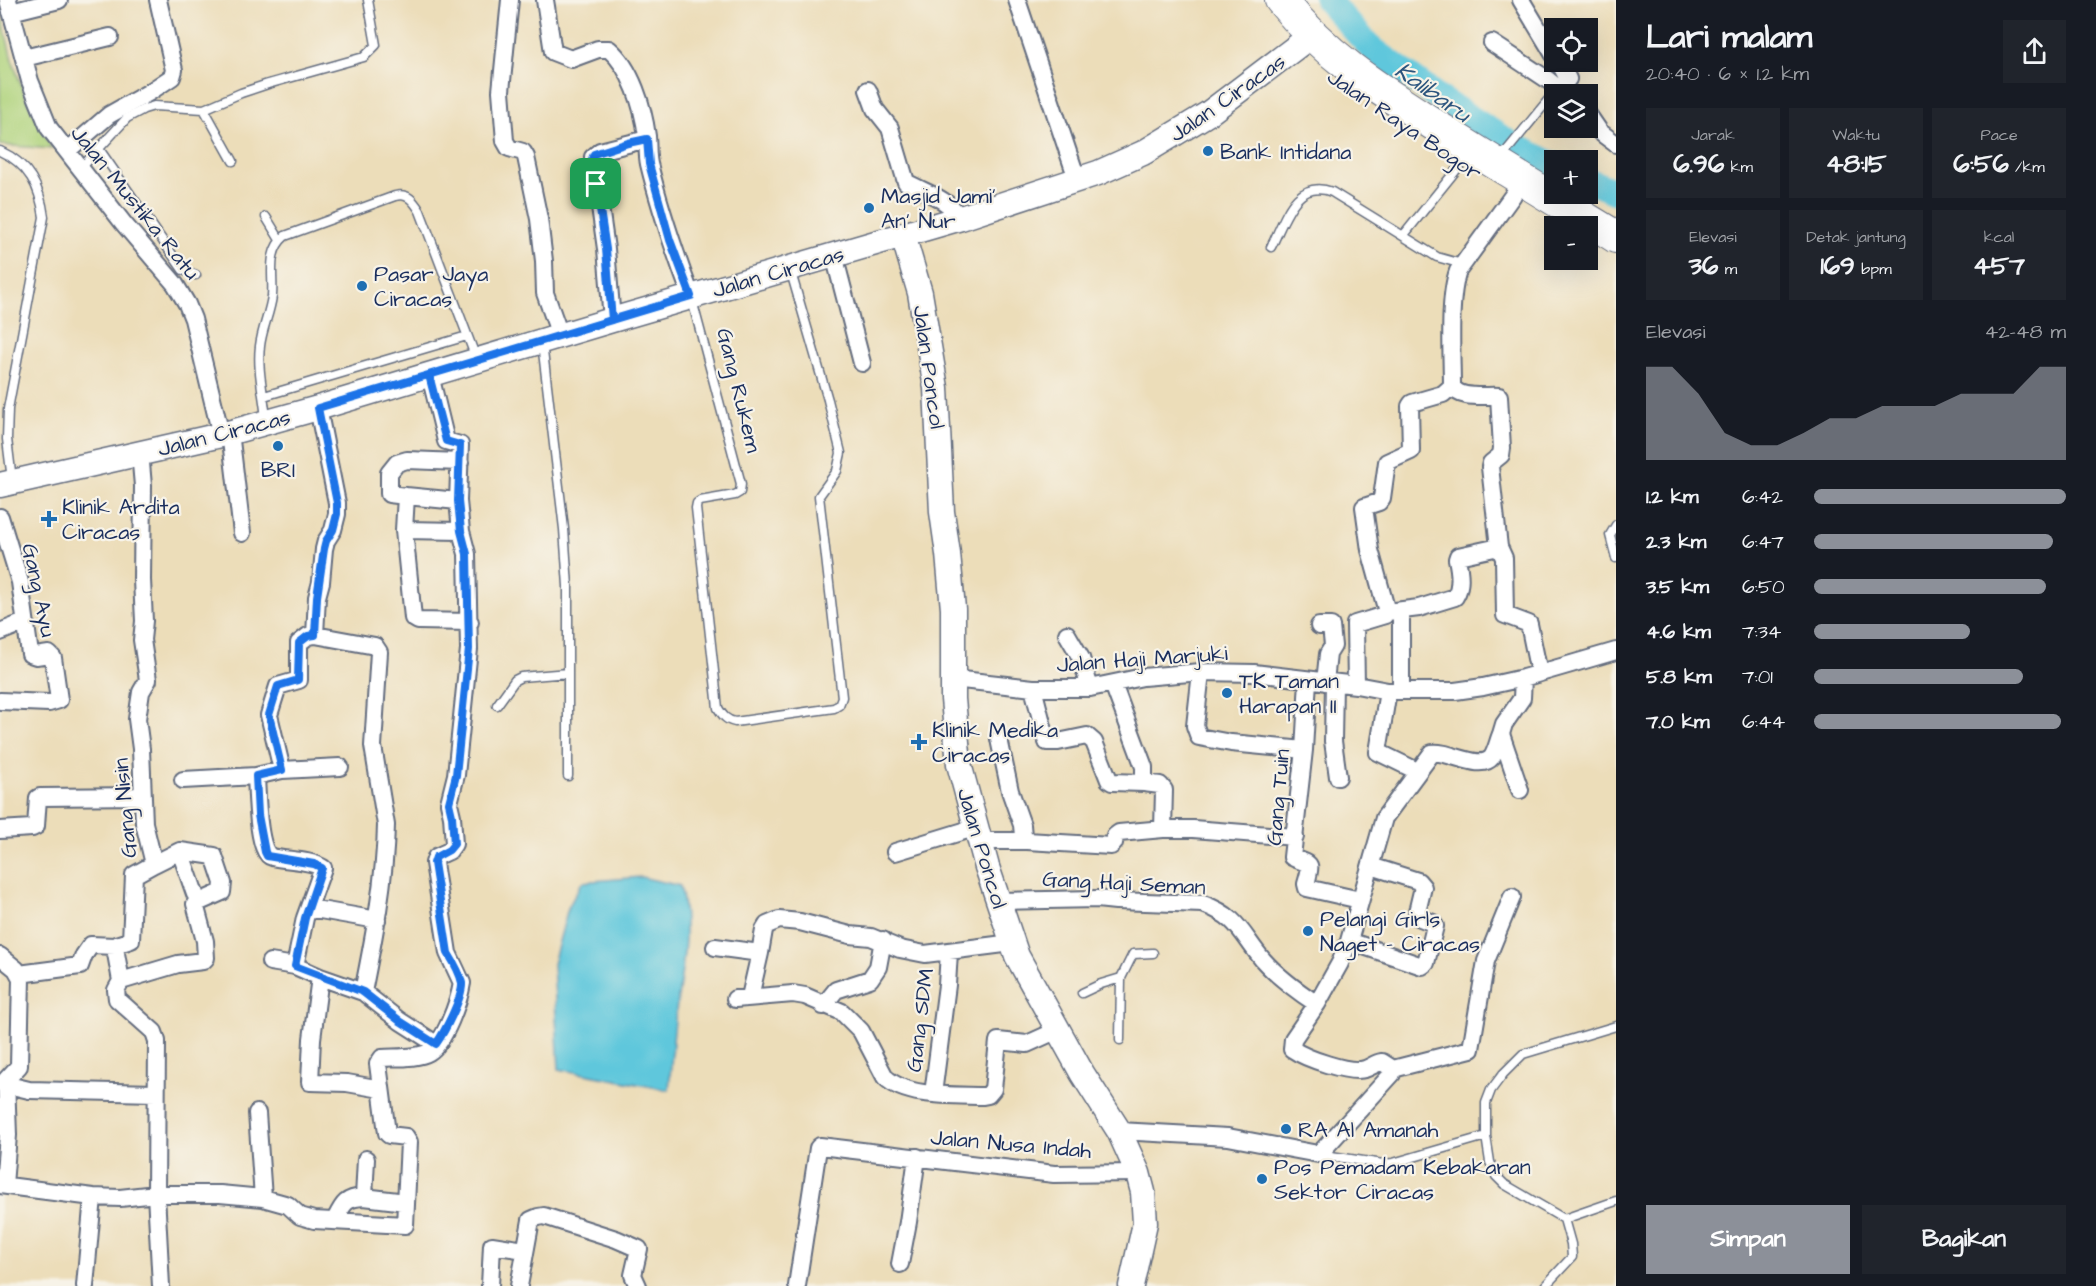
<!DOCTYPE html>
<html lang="id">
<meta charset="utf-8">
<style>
body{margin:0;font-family:"Architects Daughter",sans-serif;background:#20242c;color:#f1f3f6;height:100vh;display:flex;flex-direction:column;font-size:22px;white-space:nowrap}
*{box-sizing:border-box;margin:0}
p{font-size:20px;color:#9ea1a6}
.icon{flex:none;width:33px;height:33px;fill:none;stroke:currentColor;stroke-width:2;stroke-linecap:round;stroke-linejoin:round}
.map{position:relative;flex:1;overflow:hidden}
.drawer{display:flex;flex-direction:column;background:#171b24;width:480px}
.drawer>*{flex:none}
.tools{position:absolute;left:1544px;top:18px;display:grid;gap:12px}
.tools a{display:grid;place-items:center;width:54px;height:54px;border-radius:0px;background:#171b24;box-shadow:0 6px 24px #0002;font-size:30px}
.pin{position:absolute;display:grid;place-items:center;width:51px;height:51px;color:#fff;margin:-26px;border-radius:12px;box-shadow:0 3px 9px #0006}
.round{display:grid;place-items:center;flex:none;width:63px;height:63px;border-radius:0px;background:#20242c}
.summary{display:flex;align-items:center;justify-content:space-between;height:102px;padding:0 30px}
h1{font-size:33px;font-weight:700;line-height:45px}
.metrics{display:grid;grid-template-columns:repeat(3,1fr);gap:9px;height:102px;padding:6px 30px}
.metrics div{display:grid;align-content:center;border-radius:0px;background:#20242c;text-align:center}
.metrics b{font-size:26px;font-weight:700}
.metrics small{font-size:16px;font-weight:400}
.metrics p{font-size:16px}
.chart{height:168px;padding:12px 30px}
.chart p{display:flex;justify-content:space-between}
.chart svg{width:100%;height:108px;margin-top:6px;fill:#8c9099;opacity:.7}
.primary-button{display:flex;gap:12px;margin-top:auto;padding:12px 30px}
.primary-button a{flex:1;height:69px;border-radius:0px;background:#8c9099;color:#fff;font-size:24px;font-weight:700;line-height:69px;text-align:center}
.primary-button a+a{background:#20242c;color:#f1f3f6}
ul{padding:0 30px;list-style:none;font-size:20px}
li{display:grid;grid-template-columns:96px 72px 1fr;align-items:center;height:45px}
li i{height:15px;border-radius:8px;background:#8c9099}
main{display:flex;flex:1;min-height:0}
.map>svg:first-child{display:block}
</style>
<main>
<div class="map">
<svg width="1616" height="1286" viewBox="0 0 1616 1286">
<rect width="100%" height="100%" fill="#f7f3e8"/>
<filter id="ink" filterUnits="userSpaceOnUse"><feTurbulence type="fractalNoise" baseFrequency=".0167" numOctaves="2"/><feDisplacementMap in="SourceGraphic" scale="12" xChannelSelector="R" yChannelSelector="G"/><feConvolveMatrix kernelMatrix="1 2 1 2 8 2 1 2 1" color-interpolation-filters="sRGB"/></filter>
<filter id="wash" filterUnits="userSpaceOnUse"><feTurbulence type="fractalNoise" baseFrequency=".008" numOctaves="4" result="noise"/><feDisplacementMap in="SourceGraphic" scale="24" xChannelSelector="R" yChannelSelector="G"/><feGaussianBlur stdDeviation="1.35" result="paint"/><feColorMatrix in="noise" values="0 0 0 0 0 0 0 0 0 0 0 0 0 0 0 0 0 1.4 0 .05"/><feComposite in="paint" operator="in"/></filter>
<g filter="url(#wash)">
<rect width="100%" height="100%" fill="#ecddb9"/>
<path fill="#afd37c" stroke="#65816d" stroke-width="1.5" d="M0,9l12,51 14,38 26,51 -52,-4z"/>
<path fill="#5fc7dc" stroke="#3d7b9d" stroke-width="1.5" d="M641,877l39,9c11,42 2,83 -4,125 -3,27 -5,53 -7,79l-110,-21 -6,-105 15,-56 14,-26z"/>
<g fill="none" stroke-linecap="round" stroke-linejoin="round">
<path stroke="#5fc7dc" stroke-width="26" d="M1327,0l44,48 68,50 74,47 41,20
M1587,180l29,12"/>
</g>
</g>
<g filter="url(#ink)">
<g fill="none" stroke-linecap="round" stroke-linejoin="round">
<g stroke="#646c7e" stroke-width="11">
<path id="lane" d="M204,109l29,52
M99,149l84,121 13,5
M0,151c29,13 40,36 44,66l-36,192 -1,30 5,41
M1500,159l58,-71
M81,168l46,-50 17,-9 10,-3 50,3 37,-16 27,-9 96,-27 12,-12 -8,-45
M266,217l14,23
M1403,236l58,-72
M1271,247c14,-27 24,-69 61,-55l105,65 25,7
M692,300l49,184 -1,8 -5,3 -35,6 -3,2 -1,5 22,200c5,8 8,12 17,14l99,-14 5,-3 3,-8 -23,-201 18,-25 4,-18 -13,-53 -38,-131
M542,343l22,186 4,57v190
M264,396l203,-60
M266,419c-2,-24 -9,-49 -6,-73 2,-18 10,-33 12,-50 2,-21 -6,-44 13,-60l110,-40c13,-3 18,4 25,15l56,147
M1616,525l-6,10 6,23
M497,705l18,-25 6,-3 47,-4
M1082,993l19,-9 20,-6
M1120,1040l1,-62 12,-24 20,-1
M1318,1154l65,10 10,-1 93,-27
M1564,1219l-60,-35 -8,-8 -6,-14 -4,-26v-33l5,-13 12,-16 20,-20 93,-28
M1545,1286l27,-29 -1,-13 -7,-25 52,-18"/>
</g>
<g stroke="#646c7e" stroke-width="20">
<path id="street" d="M8,0l22,81 19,47 75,96 51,60 12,20 6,15 28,116
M510,0l-9,91 4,50 4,7 14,4 3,5 13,62 5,42 1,32 15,42
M545,0l8,52 18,7 27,-10h11c23,20 34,58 38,87 1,10 0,19 2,28 11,45 26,89 42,132
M1017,0l56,167 6,12
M1521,0l33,55
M11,12l48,-12
M1492,43l56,37 17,14
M24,58l86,-21
M1558,88l10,-9 -9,-17
M868,90l7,19 15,19 16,54c23,13 38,14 55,36
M1587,113l13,19 16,12
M67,151l42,-36 39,-22 24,-16 2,-7 -16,-70
M834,255l28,108
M612,320l-6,-71 -13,-92 7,-6 47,-12
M318,408l19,95v11l-4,16 -7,11 -2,8 -3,33 -4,15 -2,38 -7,1 -9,7v37l-21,6 -9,29 13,55 58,-3
M230,432l12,101
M460,462l-53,-2 -10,3 -8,10v21l17,2 -2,34 57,1
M406,496l52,5
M0,517l20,65 10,72 6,2 13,-2 4,4 6,42 -10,3 -49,-2
M404,530l9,88 5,3 52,1
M1499,547l-9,-80 1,-4 10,-8 1,-7 -3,-52c-14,-1 -40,4 -47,-10 0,-31 -4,-87 6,-115l55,-76
M1387,612l-17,-62 -6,-43 15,-5 3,-4 5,-36 24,-11 -1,-45 2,-3 31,-9 9,-8
M1319,626h12l2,20 -5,8 -3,28
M0,632l25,-10
M1067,634l14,24 9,30
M315,635l60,11 4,6 -6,94 13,79c-1,56 -12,112 -23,167
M1201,672l-6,54 4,11 32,6 73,7
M953,679l80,9h57l53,-11 58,-5 53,1 102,12 32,6h67l28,-4 40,-9 93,-27
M1308,680l-4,70 -12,107c18,9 21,2 14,27l1,4 53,12
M1334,683l-1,58 5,36
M1113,684l31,83v16l16,2 4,5 -1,39h30l102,8
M1356,685l-1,-61 30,-9 2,-3 32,-4 36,-11c7,-11 5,-25 2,-38l1,-3 41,-9 5,11 1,57 24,9 10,49
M1033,688l14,54h11l29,-6 7,6 15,38 3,2 32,1
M1388,691l-10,61 39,19
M1401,691v-80
M999,739l11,52 12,34 1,11 4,5
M282,770l-26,6c1,14 1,78 16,81 15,4 37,2 51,11l-18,50 -10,48 25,11 -8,62 -2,43 37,1 34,6
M183,780l73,-4
M1520,790l-19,-56 3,-10 18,-26 1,-20
M0,830l32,-2 4,-2 2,-28 2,-1 103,-1
M981,841h46l84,5 3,-3 1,-7 4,-3 44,-4
M895,852l82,-25
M154,864l26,-13 15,43
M998,901l99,-2 19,2 87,3c36,13 38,30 60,56 16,18 34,31 54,44
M309,908l68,12
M1349,941l73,25 4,-3 9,-37 -2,-3 -15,-6 -1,-5 6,-25 -5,-6 -47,-15
M715,947l45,6 4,-23 3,-5 12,-5 21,2 50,13 21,2 29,12 25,5 87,-11
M0,956l16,13 5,9 -2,88 -13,14 2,55 -4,50
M270,962l25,4
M19,974l61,-8 4,-11 7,-10 24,1
M320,977l43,15 37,29 36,23
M121,981l57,-17 25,-3 3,-3 -1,-17 -10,-37 27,-12 1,-9 -9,-27 -34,-5
M750,997l10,-44
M735,999l58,-5 12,2 37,16 19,19 24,46c21,21 69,18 98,19l5,-1 5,-6 5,-48 29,3 31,-14
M823,1006l13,-16 34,-11 8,-12 5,-27
M1393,1069l78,-20 15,-88 26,-64
M0,1083l29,7 127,3
M933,1094l14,-109 2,-33
M257,1113l6,85
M1119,1131l109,6 90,17 3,-2 71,-78 1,-5 -11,-7c-7,1 -11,5 -17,7 -16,5 -60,-11 -73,-20l1,-10 24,-35 23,-41 9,-22 35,-123 48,-65c17,-3 48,19 60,4 4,-6 6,-16 9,-23
M0,1185l93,12 -8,89
M93,1197l27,1 36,-4 1,-153 -3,-9 -37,-33 -1,-9 5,-9 -6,-33 1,-3 15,-5 3,-65 20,-11 -10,-41 -3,-74 -4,-30 4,-27 7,-12 -6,-40 2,-19 -2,-41 1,-94 -3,-34
M364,1197l42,5
M335,1220c8,-16 10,-22 29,-23l2,-38
M900,1264l8,-42 9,-65
M161,1286l-5,-92h64l43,4 25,7 12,11 14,4 91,5 4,-83 -3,-5 -17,-2 -2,-2 -9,-69 4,-6c13,-1 35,1 47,-6 16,-10 30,-51 33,-69l-14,-30 -14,-90 2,-6 13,-6 5,-7 -2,-28 -3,-13 7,-28 13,-126 -2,-95 -6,-23 -3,-30 2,-56 -14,-4 -16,-66
M490,1286l2,-41 33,5
M519,1286l12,-66 7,-3 6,-1 72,23 23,10 -6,26 5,11
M797,1286l21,-138 2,-2 234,28 84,-1"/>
</g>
<g stroke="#646c7e" stroke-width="27">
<path id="secondary" d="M903,235l17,58 16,95 6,124 6,42 5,55v90l6,65 28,103 30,89 65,117 37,58 19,42 5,19 2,31 -14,63
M0,485l221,-50 97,-27 294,-88 349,-102 137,-45 45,-20 66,-40 103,-78"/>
</g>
<g stroke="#646c7e" stroke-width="34">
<path id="highway" d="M1281,0c47,59 101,91 163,131 57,36 115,71 172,106"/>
</g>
<use href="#lane" stroke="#fff" stroke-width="8"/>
<use href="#street" stroke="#fff" stroke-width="16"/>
<use href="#secondary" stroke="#fff" stroke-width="24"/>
<use href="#highway" stroke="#fff" stroke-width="32"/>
</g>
</g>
<g fill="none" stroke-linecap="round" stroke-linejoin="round" filter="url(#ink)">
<g stroke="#fff" stroke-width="12">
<path id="route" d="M596,184l10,65 6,71 -294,88 19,95v11l-4,16 -7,11 -2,8 -7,48 -2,38 -7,1 -9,7 -1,37 -20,6 -9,29 13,55 -26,6 2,39 7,37 2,4 47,8 8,4 -17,50 -10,48 68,26 37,29 36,23c8,-11 27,-47 26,-61 -2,-10 -9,-22 -14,-30l-14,-90 2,-6 13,-7 5,-6 -2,-28 -3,-13 7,-28 13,-126 -2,-95 -6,-23 -3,-30 2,-56 -14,-4 -17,-66 262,-79 -21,-56 -21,-76 -2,-25 -19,4 -34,11 -2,5 4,25"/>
</g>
<use href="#route" stroke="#1a73e8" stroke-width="8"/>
</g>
<g fill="#1f6fb2" stroke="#f7f3e8" stroke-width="2">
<circle cx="1208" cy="151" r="6"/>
<circle cx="869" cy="208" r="6"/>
<circle cx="362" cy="286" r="6"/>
<circle cx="278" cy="446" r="6"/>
<path d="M46 510h6v6h6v6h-6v6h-6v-6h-6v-6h6z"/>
<circle cx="1227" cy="693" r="6"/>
<path d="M916 733h6v6h6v6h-6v6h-6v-6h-6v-6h6z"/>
<circle cx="1308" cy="931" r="6"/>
<circle cx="1286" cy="1129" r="6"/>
<circle cx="1262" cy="1179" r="6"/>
</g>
<g text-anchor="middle" stroke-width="4.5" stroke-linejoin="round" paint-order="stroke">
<g font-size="22" fill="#1b2f5e" stroke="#f7f3e8">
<text transform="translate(1227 97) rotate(-35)" y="8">Jalan Ciracas</text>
<text transform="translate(1405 124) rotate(34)" y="8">Jalan Raya Bogor</text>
<text transform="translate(136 202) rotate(51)" y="8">Jalan Mustika Ratu</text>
<text transform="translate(778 271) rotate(-16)" y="8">Jalan Ciracas</text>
<text transform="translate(930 367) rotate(82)" y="8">Jalan Poncol</text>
<text transform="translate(740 390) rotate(76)" y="8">Gang Rukem</text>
<text transform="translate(224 432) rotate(-14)" y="8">Jalan Ciracas</text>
<text transform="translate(40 590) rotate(78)" y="8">Gang Ayu</text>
<text transform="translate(1142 658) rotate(-4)" y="8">Jalan Haji Marjuki</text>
<text transform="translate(1277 797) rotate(-85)" y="8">Gang Tuin</text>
<text transform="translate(124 808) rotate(-95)" y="8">Gang Nisin</text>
<text transform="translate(983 848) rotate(73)" y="8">Jalan Poncol</text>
<text transform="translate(1124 882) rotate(3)" y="8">Gang Haji Seman</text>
<text transform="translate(919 1020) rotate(-83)" y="8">Gang SDM</text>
<text transform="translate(1011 1143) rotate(5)" y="8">Jalan Nusa Indah</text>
</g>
<g font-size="22" fill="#1b2f5e" stroke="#f7f3e8" text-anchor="start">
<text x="1220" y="159">Bank Intidana</text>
<text x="881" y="203">Masjid Jami'<tspan x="881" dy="25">An' Nur</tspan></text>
<text x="374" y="281">Pasar Jaya<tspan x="374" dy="25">Ciracas</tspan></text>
<text x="278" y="477" text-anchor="middle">BRI</text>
<text x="62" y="514">Klinik Ardita<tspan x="62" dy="25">Ciracas</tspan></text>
<text x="1239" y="688">TK Taman<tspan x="1239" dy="25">Harapan II</tspan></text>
<text x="932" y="737">Klinik Medika<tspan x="932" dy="25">Ciracas</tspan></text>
<text x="1320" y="926">Pelangi Girls<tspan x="1320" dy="25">Naget - Ciracas</tspan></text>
<text x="1298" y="1137">RA Al Amanah</text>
<text x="1274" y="1174">Pos Pemadam Kebakaran<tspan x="1274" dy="25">Sektor Ciracas</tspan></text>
</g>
<g font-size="24" font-style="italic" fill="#2c557e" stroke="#f7f3e8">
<text transform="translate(1433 92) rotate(35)" y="8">Kalibaru</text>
</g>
</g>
</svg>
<div class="tools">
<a><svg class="icon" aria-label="locate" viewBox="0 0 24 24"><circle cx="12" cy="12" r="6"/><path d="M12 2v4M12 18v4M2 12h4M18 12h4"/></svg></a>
<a><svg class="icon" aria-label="layers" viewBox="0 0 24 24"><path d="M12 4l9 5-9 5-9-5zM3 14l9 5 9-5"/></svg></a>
<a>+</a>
<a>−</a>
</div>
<div class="pin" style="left:596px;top:184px;background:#1e9e55"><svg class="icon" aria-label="arrive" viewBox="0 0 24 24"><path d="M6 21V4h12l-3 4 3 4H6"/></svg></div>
</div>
<section class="drawer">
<div class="summary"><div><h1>Lari malam</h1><p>20:40 · 6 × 1.2 km</p></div><a class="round"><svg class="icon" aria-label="share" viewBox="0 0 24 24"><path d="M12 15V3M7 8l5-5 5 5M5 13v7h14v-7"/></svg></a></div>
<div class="metrics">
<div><p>Jarak</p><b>6.96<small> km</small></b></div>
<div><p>Waktu</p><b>48:15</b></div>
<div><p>Pace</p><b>6:56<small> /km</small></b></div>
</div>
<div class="metrics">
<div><p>Elevasi</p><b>36<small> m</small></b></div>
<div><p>Detak jantung</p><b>169<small> bpm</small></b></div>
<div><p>kcal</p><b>457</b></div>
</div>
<div class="chart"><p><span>Elevasi</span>42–48 m</p>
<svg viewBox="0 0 160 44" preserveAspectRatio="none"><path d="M0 44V6L10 6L20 17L30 33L40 38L50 38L60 33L70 27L80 27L90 22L100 22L110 22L120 17L130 17L140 17L150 6L160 6V44z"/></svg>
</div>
<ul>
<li><b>1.2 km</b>6:42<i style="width:100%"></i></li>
<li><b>2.3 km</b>6:47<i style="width:95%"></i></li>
<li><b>3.5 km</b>6:50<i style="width:92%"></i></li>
<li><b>4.6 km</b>7:34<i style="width:62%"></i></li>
<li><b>5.8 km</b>7:01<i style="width:83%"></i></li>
<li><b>7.0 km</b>6:44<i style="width:98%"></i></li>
</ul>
<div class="primary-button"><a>Simpan</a><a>Bagikan</a></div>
</section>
</main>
